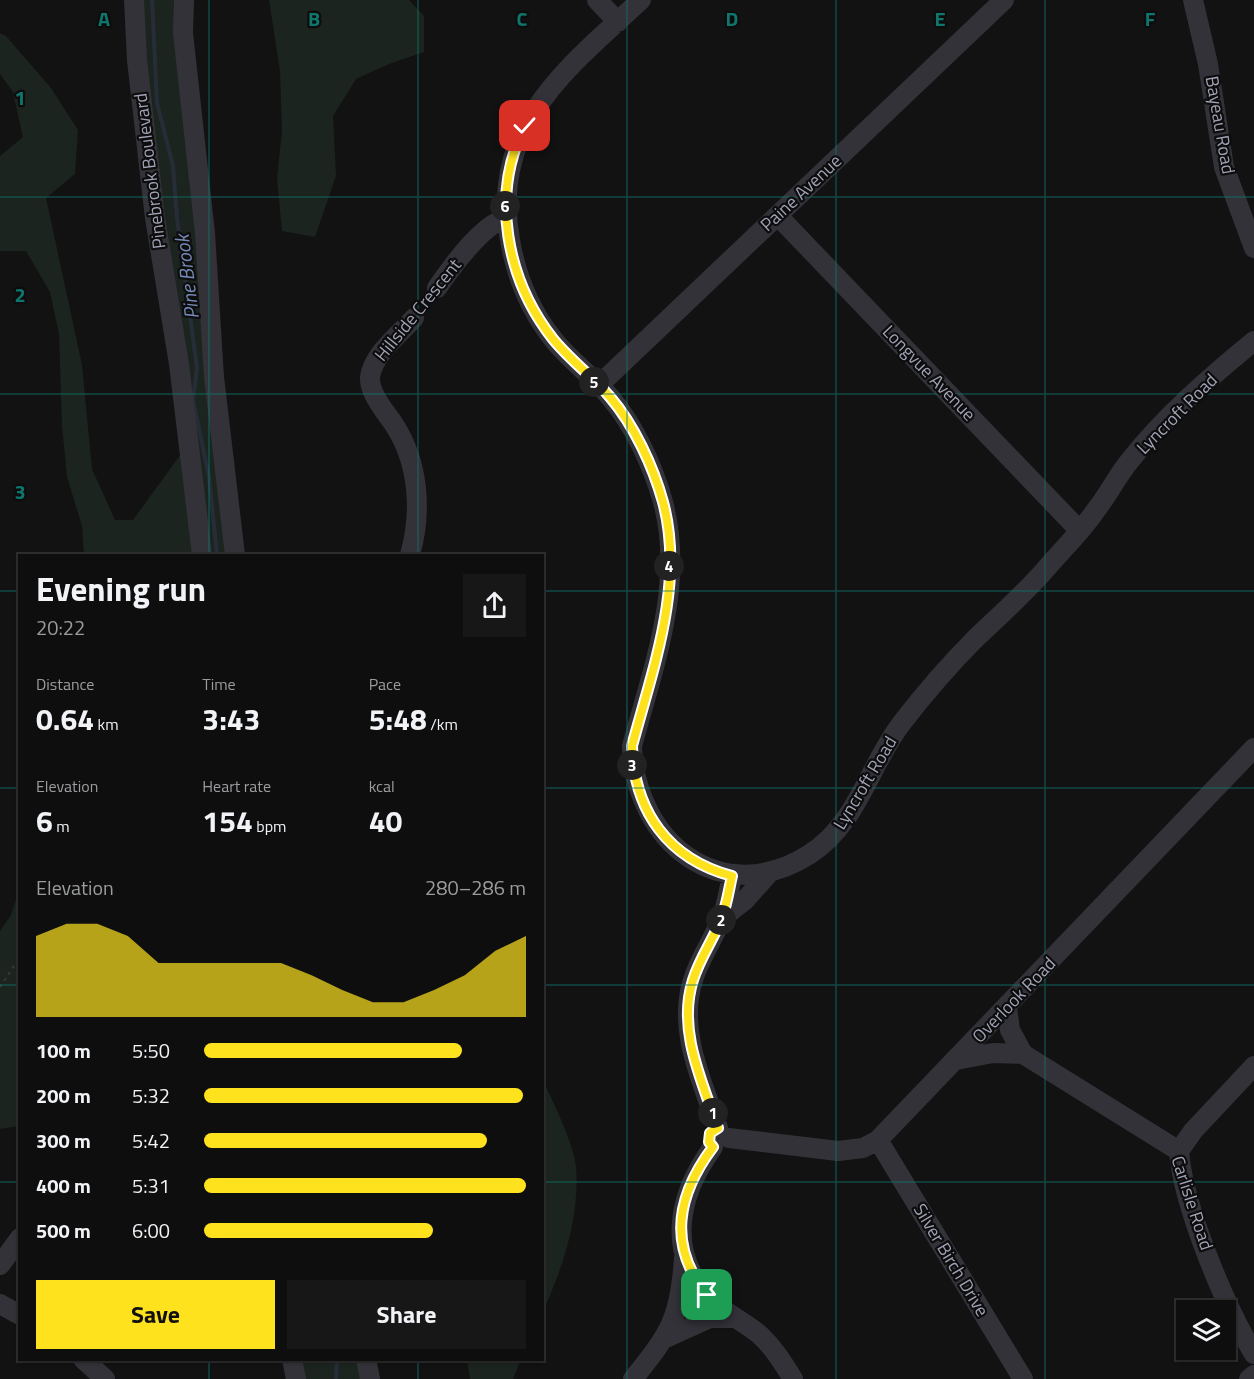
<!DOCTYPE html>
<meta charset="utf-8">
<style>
body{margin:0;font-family:"Titillium Web",sans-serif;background:#171717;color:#f1f3f6;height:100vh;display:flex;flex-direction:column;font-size:22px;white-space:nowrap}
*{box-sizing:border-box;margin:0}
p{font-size:20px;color:#9b9c9e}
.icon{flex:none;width:33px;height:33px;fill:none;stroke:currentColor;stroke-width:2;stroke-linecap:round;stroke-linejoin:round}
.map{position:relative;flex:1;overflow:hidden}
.details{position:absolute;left:18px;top:554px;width:526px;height:807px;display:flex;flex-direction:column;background:#0e0e0e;border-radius:0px;box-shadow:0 2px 4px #0004,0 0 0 2px #2e2e2e}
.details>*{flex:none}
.controls{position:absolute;left:1176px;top:1300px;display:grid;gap:12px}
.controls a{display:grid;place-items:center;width:60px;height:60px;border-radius:0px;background:#0e0e0e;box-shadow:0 2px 4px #0004,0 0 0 2px #2e2e2e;font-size:30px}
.pin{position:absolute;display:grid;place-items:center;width:51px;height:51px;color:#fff;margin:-26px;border-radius:12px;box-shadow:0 3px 9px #0006}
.km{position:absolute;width:30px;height:30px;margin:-15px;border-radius:50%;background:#222;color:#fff;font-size:16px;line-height:30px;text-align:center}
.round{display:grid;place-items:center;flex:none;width:63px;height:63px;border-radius:0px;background:#171717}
.headline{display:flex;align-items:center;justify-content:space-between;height:102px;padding:0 18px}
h1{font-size:33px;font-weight:700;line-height:45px}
.stats{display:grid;grid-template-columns:repeat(3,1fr);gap:9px;height:102px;padding:6px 18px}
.stats div{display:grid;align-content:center}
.stats b{font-size:30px;font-weight:700}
.stats small{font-size:16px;font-weight:400}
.stats p{font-size:16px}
.chart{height:168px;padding:12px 18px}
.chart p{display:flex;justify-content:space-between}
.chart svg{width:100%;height:108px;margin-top:6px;fill:#ffe21e;opacity:.7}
.button{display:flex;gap:12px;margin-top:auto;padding:12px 18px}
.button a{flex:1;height:69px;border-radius:0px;background:#ffe21e;color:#111;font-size:24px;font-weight:700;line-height:69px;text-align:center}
.button a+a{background:#171717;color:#f1f3f6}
ul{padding:0 18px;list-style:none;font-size:20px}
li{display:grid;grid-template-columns:96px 72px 1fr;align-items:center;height:45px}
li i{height:15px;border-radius:8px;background:#ffe21e}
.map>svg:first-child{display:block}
</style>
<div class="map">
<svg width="1254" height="1379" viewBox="0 0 1254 1379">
<rect width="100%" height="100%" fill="#121213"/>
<path fill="#1b241e" d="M140,0h37l50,555h-20l-37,-264z
M269,0h140l15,16v36l-35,12 -33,15 -23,37 3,60 -21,61 -33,-6 -5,-53 5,-47 -2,-60z
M0,33l6,3 45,52 27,42 -3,44 -29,24 36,167 10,104 23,51h18l48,-66 12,101h-109l-2,-29 -15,-49 -5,-51 -3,-92 -9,-42 -24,-41h-26v-95l23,-19 -10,-45 -13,-18z
M19,891v235l-19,3v-198l11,-16z
M543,1080c10,22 31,64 33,87 4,49 -13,101 -33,144z
M295,1359h63l4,20h-62z
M467,1359h54l-8,20h-43z"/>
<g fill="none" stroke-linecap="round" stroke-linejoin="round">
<path stroke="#272d38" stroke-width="4" d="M152,0l5,103 16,63 4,52 20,150 -4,32 16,77 8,78
M336,1379l1,-20"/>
<path stroke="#383940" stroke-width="2" stroke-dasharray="3 4.5" stroke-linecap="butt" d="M0,987l20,-30"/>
<path stroke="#333239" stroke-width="20" d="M134,0l3,60 18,158 24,146 23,191
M184,0l-1,33 22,200 9,144 21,178
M597,0l21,22
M641,0c-76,70 -151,126 -131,240 6,36 20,70 43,99 17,22 40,37 57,58 24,28 43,69 53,105 22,82 -10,166 -31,244 3,96 89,165 178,108 47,-30 59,-88 91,-130 23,-30 49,-60 75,-86 23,-22 47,-43 68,-67 17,-20 37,-39 52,-61 12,-15 20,-32 32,-47 35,-45 82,-86 126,-122
M1193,0l15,64 16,103 30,81
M778,216l302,315
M437,288c13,-19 47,-66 69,-69
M598,386l406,-386
M410,555c12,-43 9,-91 -15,-129 -9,-14 -26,-32 -25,-49 3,-23 30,-43 44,-59
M722,918l23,-18 25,-28
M1007,1007l3,23 13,24
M956,1060l37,-7 30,1 156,97
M718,1128c-16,-47 -41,-98 -25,-148 7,-23 22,-43 29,-63 5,-13 7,-28 10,-41
M729,1138l109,13 25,-3 15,-8 376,-392
M878,1140l145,239
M713,1147c-35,48 -48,107 -1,153 14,14 33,22 48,35 14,13 23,28 33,44
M1179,1151c4,55 46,155 75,203
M1179,1151l14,-20 61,-65
M0,1265l20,-27
M0,1304l20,11
M666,1338l44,-20h26
M83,1359l22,20
M292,1359l4,20
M366,1359l4,20
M633,1379c37,-46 47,-60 51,-121
M1249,1379l5,-4"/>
</g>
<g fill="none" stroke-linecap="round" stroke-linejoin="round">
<g stroke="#fff" stroke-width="12">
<path id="route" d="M525,126c-35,68 -19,153 28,213 17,21 39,37 57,58 24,28 43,69 53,105 22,81 -10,166 -31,244 2,65 36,113 100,130 -3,13 -5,28 -10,41 -7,20 -22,40 -29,63 -16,50 9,101 25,148l-8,5 -1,9 4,5c-36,48 -46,98 -6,148"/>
</g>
<use href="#route" stroke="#ffe21e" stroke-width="8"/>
</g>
<path fill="none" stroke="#0f766e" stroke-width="1.5" stroke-opacity="0.55" d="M209,0v555M418,0v555M627,0v1379M836,0v1379M1045,0v1379M0,197h1254M0,394h1254M0,591h20M543,591h711M0,788h20M543,788h711M0,985h20M543,985h711M0,1182h20M543,1182h711M209,1359v20M418,1359v20"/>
<g text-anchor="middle" stroke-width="4.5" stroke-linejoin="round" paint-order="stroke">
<g font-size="18" fill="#a1a3b6" stroke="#0d0d0e">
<text transform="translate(1220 125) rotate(80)" y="6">Bayeau Road</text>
<text transform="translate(150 171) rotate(-97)" y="6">Pinebrook Boulevard</text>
<text transform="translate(801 193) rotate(-43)" y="6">Paine Avenue</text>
<text transform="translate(418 310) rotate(-51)" y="6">Hillside Crescent</text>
<text transform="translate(929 373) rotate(46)" y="6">Longvue Avenue</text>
<text transform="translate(1177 414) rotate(-45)" y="6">Lyncroft Road</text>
<text transform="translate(865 783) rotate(-59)" y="6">Lyncroft Road</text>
<text transform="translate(1014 1000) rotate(-46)" y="6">Overlook Road</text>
<text transform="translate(1192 1203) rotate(72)" y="6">Carlisle Road</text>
<text transform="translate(951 1260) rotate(59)" y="6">Silver Birch Drive</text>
</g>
<g font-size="20" font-style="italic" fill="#7489b5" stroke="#0d0d0e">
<text transform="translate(187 277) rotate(-97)" y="7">Pine Brook</text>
</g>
</g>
<g font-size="20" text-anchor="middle" font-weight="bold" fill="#0f766e" stroke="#0d0d0e" stroke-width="4.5" stroke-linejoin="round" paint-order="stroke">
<text x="104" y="26">A</text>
<text x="314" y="26">B</text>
<text x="522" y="26">C</text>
<text x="732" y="26">D</text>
<text x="940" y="26">E</text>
<text x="1150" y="26">F</text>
<text x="20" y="105">1</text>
<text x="20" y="302">2</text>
<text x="20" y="499">3</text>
</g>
</svg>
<div class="controls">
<a><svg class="icon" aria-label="layers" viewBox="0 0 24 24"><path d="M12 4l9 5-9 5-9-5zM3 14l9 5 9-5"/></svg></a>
</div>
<div class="pin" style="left:707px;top:1295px;background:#1e9e55"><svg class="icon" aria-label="arrive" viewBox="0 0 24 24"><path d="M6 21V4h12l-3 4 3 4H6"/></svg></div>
<div class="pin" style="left:525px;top:126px;background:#d93025"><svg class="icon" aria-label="check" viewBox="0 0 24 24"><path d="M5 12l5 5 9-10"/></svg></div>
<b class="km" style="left:713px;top:1113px">1</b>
<b class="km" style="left:721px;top:920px">2</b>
<b class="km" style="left:632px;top:765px">3</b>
<b class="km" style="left:669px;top:566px">4</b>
<b class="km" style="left:594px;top:382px">5</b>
<b class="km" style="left:505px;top:206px">6</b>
<section class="details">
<div class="headline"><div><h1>Evening run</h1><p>20:22</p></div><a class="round"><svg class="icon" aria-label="share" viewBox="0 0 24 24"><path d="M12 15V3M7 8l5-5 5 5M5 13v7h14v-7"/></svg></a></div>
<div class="stats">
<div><p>Distance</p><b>0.64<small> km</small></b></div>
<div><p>Time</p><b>3:43</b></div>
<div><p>Pace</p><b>5:48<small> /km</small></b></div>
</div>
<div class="stats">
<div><p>Elevation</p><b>6<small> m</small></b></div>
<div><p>Heart rate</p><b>154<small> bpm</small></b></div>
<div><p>kcal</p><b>40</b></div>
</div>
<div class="chart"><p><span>Elevation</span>280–286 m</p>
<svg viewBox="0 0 160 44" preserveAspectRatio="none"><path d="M0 44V11L10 6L20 6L30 11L40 22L50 22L60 22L70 22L80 22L90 27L100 33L110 38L120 38L130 33L140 27L150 17L160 11V44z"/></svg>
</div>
<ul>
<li><b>100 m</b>5:50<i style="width:80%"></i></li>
<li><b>200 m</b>5:32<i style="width:99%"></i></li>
<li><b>300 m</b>5:42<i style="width:88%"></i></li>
<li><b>400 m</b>5:31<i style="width:100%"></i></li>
<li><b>500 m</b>6:00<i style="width:71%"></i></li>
</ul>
<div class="button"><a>Save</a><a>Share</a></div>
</section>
</div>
